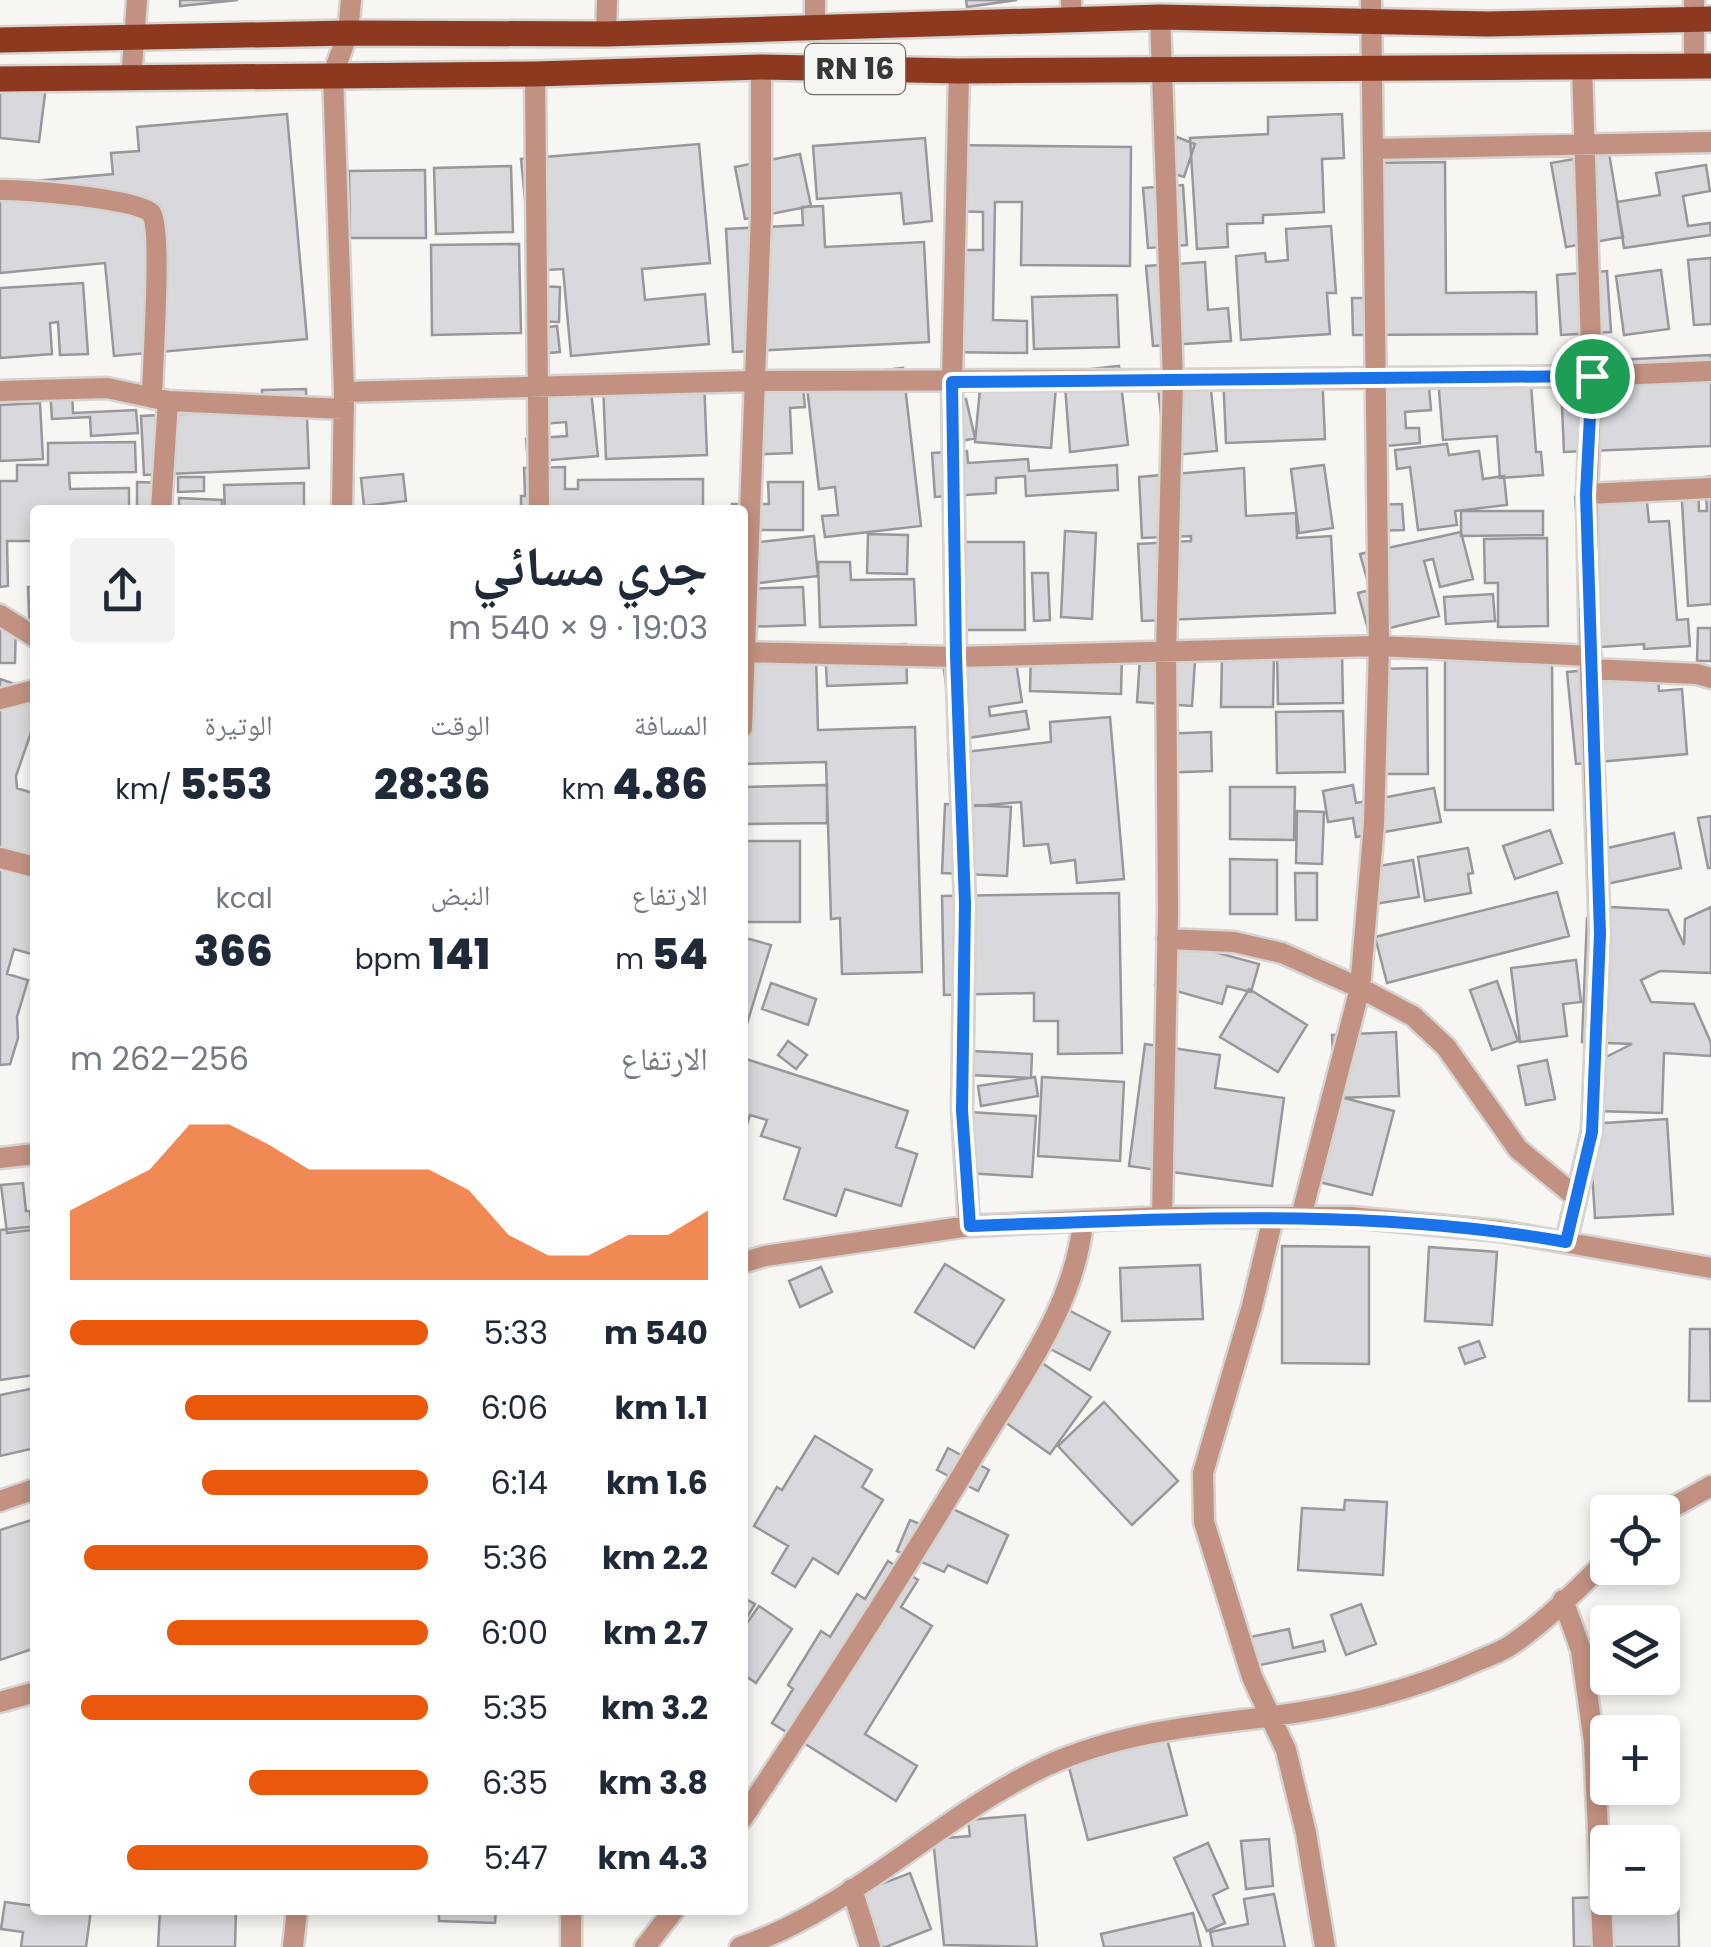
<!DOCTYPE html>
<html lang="ar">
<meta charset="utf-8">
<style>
body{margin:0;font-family:Poppins,"Noto Naskh Arabic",sans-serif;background:#f2f2f3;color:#1f2937;direction:rtl;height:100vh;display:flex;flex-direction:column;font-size:38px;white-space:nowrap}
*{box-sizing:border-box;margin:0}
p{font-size:32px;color:#747a83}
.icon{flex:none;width:55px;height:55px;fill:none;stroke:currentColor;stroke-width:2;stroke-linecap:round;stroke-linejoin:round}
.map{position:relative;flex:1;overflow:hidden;direction:ltr}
.drawer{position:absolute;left:30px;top:505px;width:718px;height:1410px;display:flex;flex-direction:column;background:#fff;border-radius:10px;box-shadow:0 5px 15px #0003;direction:rtl}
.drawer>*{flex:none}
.buttons{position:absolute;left:1590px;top:1495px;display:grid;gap:20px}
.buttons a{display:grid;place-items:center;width:90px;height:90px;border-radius:10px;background:#fff;box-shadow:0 5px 15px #0003;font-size:50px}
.pin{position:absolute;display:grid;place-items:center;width:85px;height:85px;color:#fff;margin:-42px;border:5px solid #fff;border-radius:50%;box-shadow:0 2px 10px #0007}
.round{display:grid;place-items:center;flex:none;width:105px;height:105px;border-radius:10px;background:#f2f2f3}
.summary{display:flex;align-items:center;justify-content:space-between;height:170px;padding:0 40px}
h1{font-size:55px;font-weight:800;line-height:75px}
.figures{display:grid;grid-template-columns:repeat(3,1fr);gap:15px;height:170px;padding:10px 40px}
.figures div{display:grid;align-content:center}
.figures b{font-size:42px;font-weight:800}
.figures small{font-size:28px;font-weight:400}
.figures p{font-size:28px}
.chart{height:280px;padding:20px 40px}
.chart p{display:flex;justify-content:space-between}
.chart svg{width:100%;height:180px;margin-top:10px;fill:#ea580c;opacity:.7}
ul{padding:0 40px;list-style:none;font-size:32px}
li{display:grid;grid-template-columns:160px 120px 1fr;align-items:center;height:75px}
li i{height:25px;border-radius:12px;background:#ea580c}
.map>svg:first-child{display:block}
</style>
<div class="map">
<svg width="1711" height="1947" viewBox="0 0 1711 1947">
<rect width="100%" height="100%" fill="#f8f6f2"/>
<path fill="#d9d8dc" stroke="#99979b" stroke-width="2.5" d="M180,0h58l-58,6z
M966,0h51l-50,7z
M4,81l42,5 -7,56 -39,-4v-43z
M287,114l20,225 -193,17 -9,-93 -105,10v-89l113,-10 -2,-21 28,-2 -2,-24z
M1342,114l2,44 -22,1 2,53 -61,3v8l-36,1 1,23 -31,2 -7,-111 78,-4v-17z
M1177,137l18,7 -11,33 -19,-6z
M925,138l7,83 -28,3 -3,-31 -84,6 -4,-53z
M699,144l11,119 -68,6 3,31 60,-6 4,50 -138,12 -8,-87 -31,2 -11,-112z
M947,145l184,2 -1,119 -109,-1 1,-63h-27l-2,118 34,1v32l-83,-1 1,-102h38v-38l-36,-1z
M1609,153l14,84 -57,10 -15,-84z
M800,154l11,52 -66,13 -10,-52z
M1445,162l1,131 90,-1 1,42 -184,1 -1,-37h21l-2,-135z
M1706,165l4,26 -27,5 5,30 22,-3 1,12 -87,13 -7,-46 43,-7 -4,-22z
M511,166l2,66 -77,2 -2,-66z
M425,170l1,68h-76l-1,-67z
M1183,185l4,60 -39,3 -5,-60z
M823,206l2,41 99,-5 5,100 -196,10 -7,-123 77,-4 -1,-18z
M1331,226l5,67h-9l3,41 -89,6 -5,-84 29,-3 1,9 22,-2 -2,-31z
M519,244l2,89 -89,2 -1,-90z
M1711,258v66l-17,1 -6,-65z
M1205,262l3,48 20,-2 3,33 -78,5 -7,-80z
M1661,270l8,59 -45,6 -8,-59z
M1607,271l4,61 -50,3 -4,-60z
M83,283l5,71 -28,1 -2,-33 -8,1 2,31 -52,4v-70z
M534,286l26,1 -1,35 -27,-1z
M1117,295l2,52 -85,2 -2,-52z
M557,326l3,26 -24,2 -3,-25z
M1711,355v91l-147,6 -4,-89z
M1119,366l9,79 -58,7 -6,-80z
M903,368l18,158 -96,11 -3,-21 16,-1 -3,-28 -16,2 -13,-110z
M1322,370l3,69 -99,4 -3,-69z
M1530,371l6,81h5l2,23 -43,3 -3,-42 -54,4 -5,-62z
M1428,375l3,35 -26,2 1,16h13l1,15 -45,4 -7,-67z
M981,378l75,8 -5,62 -76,-6z
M1210,379l7,72 -52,5 -7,-70z
M704,380l3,75 -101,4 -3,-76z
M803,386l2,21 -15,1 2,45 -45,2 -3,-66z
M72,388l1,25 63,-3 2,23 -47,3 -1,-19 -38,2 -2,-30z
M306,389l3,79 -165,7 -3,-59 83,-4 38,-16v-6z
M591,391l7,65 -70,6 -2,-23 41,-3 -1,-14 -35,3 -3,-29z
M966,399l9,39 -25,6 -8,-40z
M40,403l3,56 -43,2v-56z
M135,442l1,30 -67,1 1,16 59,-1v22h-94v31h-28l1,45 -8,1v-106h17v-16h31v-22z
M1447,444l2,11 30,-4 4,28 21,-3 3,29 -52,6 2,14 -39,5 -8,-63 -13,2 -2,-19z
M967,451l1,12 60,-4 1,12 88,-6 1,25 -92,6 -1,-20 -29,2v15l-61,4 -3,-44z
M1324,465l9,63 -34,5 -8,-64z
M565,467v22h13v-9l125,-1v31h-182v-14h4l-1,-28z
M1244,468l2,48 50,-3 1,25 34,-2 4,77 -193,8 -4,-77 53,-3v-5l-49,2 -3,-61z
M403,474l3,27 -42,5 -3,-28z
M1711,476v128l-23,2 -7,-121 17,-1 1,27h8l-2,-34z
M178,477h26v14l-26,1z
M137,482l28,1v27h-28z
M768,482h35v48h-61v-20h-10v-6h37z
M304,483v27h-79l-1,-25z
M1646,492l3,30 20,-1 8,99 11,-1 2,27 -46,3v-5l-57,4 -12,-151z
M179,498l43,2v10h-43z
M1402,504l2,26 -33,1 -1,-26z
M1461,511h82v24l-82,1z
M1065,531l31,2 -4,86 -31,-2z
M1461,532l12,47 -33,8 -7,-28 -9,2 15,55 -70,17 -11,-40 12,-3 -10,-36z
M868,534l40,1 -1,39 -40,-1z
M814,536l4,40 -76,9v-41z
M1547,538l1,88 -50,1v-44h-13l-1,-44z
M945,542h79l1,88h-80z
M818,562h32l1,18 63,-1 2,46 -96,2z
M1032,573h16l2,47 -16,1z
M28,587h7v49h-5z
M803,587l2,38 -62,2 -1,-38z
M1493,594l2,27 -49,3 -2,-27z
M0,622l16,1 -1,40h-15z
M1698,628h13v33h-14z
M1141,642l55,4 -4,60 -55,-4z
M906,644l1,39 -80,3 -2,-39z
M1031,648l91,4 -1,42 -91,-3z
M1445,652h107l1,158h-108z
M1277,653h65l1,50 -65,1z
M1222,654l52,1 -1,52h-52z
M816,657l2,73 97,-3 7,245 -80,2 -2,-56 -9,1 -5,-157 -84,2v-105z
M1016,662l6,40 -33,5 1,9 36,-5 3,18 -75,11 -10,-70z
M1657,664l2,27 23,-2 5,65 -111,10 -9,-92z
M1427,668l1,106h-55l-2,-105z
M0,679l35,12v30l-19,55 1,12 18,6v67l-35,-12z
M1343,711l2,61 -68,1 -1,-61z
M1110,717l14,162 -47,4 -2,-23 -24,3 -3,-19 -24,2 -3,-44 -68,6 -5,-54 103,-12 -1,-20z
M1211,732l1,39 -53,2 -1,-39z
M827,785v38l-82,1 -1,-37z
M1353,785l3,18 78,-15 7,34 -85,15 -3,-19 -25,4 -5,-31z
M1230,787h65l-1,53 -64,-1z
M945,804l66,3 -4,69 -65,-3z
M1297,811l27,1 -2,52 -26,-1z
M1711,816v52h-3l-10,-50z
M1550,830l12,33 -47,16 -12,-33z
M1674,833l7,35 -79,17 -8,-34z
M742,841h58v81h-58z
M1468,848l5,25 -5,1 3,19 -46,8 -7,-44z
M1230,859l47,1v54h-47z
M1413,860l6,37 -45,7 -6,-36z
M0,864l35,11v80l-21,-6 -7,25 21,6 -11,37 1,21 -8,26 -10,1z
M1295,873h22v47h-21z
M1557,892l12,44 -182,47 -12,-46z
M1119,893l3,160 -64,1v-33h-24v-28l-90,2 -2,-99z
M1610,907l58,3 16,35 1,-26 26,-12v66l-51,-2 -19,9 10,22 43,2 17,39v13l-47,-3 -2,60 -67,-2 3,-50 34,-17 -50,-2 5,-124z
M742,937l29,8 -29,95z
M1167,939l92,25 -8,28 -24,-6 -5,18 -67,-19z
M1576,960l5,42 -18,2 4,32 -47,6 -9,-74z
M1497,981l21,60 -26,9 -22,-60z
M771,983l45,16 -8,26 -46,-16z
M1249,989l58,36 -29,47 -58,-35z
M1396,1032l3,64 -64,2 -3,-63z
M788,1041l19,14 -11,14 -18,-14z
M1145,1044l75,11 -5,33 69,10 -12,88 -143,-20z
M971,1051l61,3 -1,24 -62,-3z
M746,1059l162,52 -12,36 21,7 -16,52 -56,-17 -9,27 -52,-17 16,-51 -39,-12 6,-16 -17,-5 -8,24v-72z
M1547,1060l8,39 -29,6 -8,-39z
M1035,1077l3,19 -57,10 -3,-20z
M1042,1077l82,5 -4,79 -82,-5z
M1329,1094l65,17 -22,84 -65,-16z
M969,1112l67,4 -4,61 -65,-4z
M1667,1119l6,95 -78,4 -6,-94z
M23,1183l3,28h4l2,19 -25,3 -6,-48z
M35,1226v149l-35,5v-150z
M1282,1246l87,1v117l-87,-1z
M1429,1247l68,5 -5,73 -67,-4z
M945,1264l59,36 -30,48 -59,-36z
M1200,1265l3,54 -81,2 -2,-53z
M821,1267l11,25 -32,15 -11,-26z
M1061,1306l49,26 -20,38 -49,-26z
M1690,1329h20l1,72h-22z
M1479,1341l6,16 -20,7 -6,-16z
M1028,1353l63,44 -41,57 -62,-44z
M35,1388v60l-35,8v-61z
M1104,1402l74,79 -46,44 -74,-79z
M815,1436l57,34 -10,17 21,13 -45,74 -25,-16 -18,29 -23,-14 16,-27 -34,-20 23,-39 5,3z
M948,1448l41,22 -11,21 -41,-21z
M1345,1500l42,2 -4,73 -85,-5 4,-62 42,2z
M938,1502l70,33 -21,48 -39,-18 -4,7 -47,-21 13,-31 18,7z
M35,1519v129l-35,12v-130z
M888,1561l30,19 -17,27 31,19 -67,108 52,32 -21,35 -124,-78 21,-34 -5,-4 33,-54 9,6 27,-43 8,5z
M742,1597l13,7 -12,20h-1z
M1361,1604l15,40 -30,11 -15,-40z
M759,1606l33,23 -36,54 -9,-6 -5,6v-53z
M1289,1629l4,19 30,-7 2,10 -69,15 -6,-29z
M1166,1735l21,80 -99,25 -23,-88z
M1025,1815l12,132 -93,-2 -11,-106 37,-3 -2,-16z
M1643,1836l1,6h-36v56h54v-13h16l1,62h-105l-1,-49 27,-1 -1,-60z
M1269,1839l4,47 -27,3 -5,-48z
M1654,1842h23l1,26 -16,1v-27z
M1208,1843l20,45 -15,7 12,28 -18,8 -33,-73z
M910,1873l21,56 -45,18h-19l-20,-50z
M1274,1894l11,53h-72l-3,-15 38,-8 -4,-25z
M5,1902l30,4v4h56l-5,37h-65l2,-15 -22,-3z
M160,1910h76l-1,37h-77z
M439,1910h89l-32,1 -1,12 -56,-2z
M1193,1913l8,34h-97l-3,-13z"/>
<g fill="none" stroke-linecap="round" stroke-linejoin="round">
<g stroke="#d5d4d0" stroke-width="25">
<path id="street" d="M1071,0l1,21
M1160,17l13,363 -7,273 2,259 -6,305
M815,27v-27
M606,34l1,-34
M1694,67v-67
M959,71l-7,311 4,275 9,247 -3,206 7,116
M535,74l4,436
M131,80l6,-80
M1373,149l338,-7
M0,190c22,-1 140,9 151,23 12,15 1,157 1,185
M0,391l107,-3 61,13 176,8
M344,392l410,-11 419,-1 419,-4 119,-5
M1587,494l124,-6
M161,510l7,-109
M342,510l2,-118 -11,-318 15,-41 3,-33
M0,615l35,22
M742,652l214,5 423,-11 212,10
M1590,669l107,5 14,4
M0,699l35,-9
M742,728l19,-512v-149
M0,858l35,9
M1167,939l67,3 48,11 78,35 53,28 33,31 72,102 58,48
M0,1158l35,-4
M1301,1217l59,-229 14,-164 5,-178 -8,-646
M1273,1218l-21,88 -49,167 1,49 48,155 34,73 20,83 19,114
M1566,1242l26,-111 8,-197 -10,-265 -3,-175 5,-118 -10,-309
M742,1263l23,-7 204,-30 193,-9h188l150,14 211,37
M0,1501l35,-12
M1662,1513l49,-27
M1563,1600l18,50 13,92 9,205
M0,1702l35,-10
M742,1819c80,-120 159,-241 233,-366 43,-72 100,-146 108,-232
M852,1889l18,58
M571,1910v37
M293,1947l4,-37
M645,1947l29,-37
M740,1947c113,-38 199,-131 306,-181 70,-32 144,-40 220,-49 73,-9 144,-25 211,-56 11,-5 24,-9 34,-16 33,-22 69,-58 97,-86"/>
</g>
<g stroke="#d5d4d0" stroke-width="30">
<path id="primary" d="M0,40l348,-7 258,1 554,-17 327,7 224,-5
M0,79l535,-5 226,-7 198,4 752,-5"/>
</g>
<use href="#street" stroke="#c29182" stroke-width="20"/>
<use href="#primary" stroke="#8c391f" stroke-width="25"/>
</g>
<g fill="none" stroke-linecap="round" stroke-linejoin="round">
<g stroke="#fff" stroke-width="20">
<path id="route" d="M1592,376l-6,118 14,440 -8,198 -26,110c-199,-35 -395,-23 -596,-16l-8,-116 3,-206 -9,-248 -4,-274z"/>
</g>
<use href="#route" stroke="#1a73e8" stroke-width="12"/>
</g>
<g text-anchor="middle" stroke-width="10" stroke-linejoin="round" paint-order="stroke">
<rect fill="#f8f6f2" stroke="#72706e" stroke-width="2.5" x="805" y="44" width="100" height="50" rx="8"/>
<g font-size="30" font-weight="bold" fill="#383736">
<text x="855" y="79">RN 16</text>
</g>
</g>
</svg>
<div class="buttons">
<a><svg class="icon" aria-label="locate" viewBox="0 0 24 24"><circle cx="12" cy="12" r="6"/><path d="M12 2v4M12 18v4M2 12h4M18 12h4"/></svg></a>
<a><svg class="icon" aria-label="layers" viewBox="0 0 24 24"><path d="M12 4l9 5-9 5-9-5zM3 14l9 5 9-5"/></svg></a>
<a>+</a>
<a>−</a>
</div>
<div class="pin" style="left:1592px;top:376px;background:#1e9e55"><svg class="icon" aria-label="arrive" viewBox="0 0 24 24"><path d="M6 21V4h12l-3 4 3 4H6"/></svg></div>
<section class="drawer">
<div class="summary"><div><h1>جري مسائي</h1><p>19:03 · 9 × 540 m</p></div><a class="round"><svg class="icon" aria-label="share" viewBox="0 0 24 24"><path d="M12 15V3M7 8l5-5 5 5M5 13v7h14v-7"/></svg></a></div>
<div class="figures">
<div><p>المسافة</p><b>4.86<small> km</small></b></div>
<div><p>الوقت</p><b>28:36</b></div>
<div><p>الوتيرة</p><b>5:53<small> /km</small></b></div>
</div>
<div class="figures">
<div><p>الارتفاع</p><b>54<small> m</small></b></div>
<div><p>النبض</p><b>141<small> bpm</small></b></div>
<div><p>kcal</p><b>366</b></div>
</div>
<div class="chart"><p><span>الارتفاع</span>256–262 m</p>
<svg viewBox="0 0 160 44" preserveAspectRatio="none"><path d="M0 44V27L10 22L20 17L30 6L40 6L50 11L60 17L70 17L80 17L90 17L100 22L110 33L120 38L130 38L140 33L150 33L160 27V44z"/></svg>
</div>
<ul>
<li><b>540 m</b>5:33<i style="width:100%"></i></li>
<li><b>1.1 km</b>6:06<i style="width:68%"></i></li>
<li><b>1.6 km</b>6:14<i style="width:63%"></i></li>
<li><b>2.2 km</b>5:36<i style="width:96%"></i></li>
<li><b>2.7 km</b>6:00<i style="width:73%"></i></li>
<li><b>3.2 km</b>5:35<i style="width:97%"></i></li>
<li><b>3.8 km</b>6:35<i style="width:50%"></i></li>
<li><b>4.3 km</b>5:47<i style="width:84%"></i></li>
</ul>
</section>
</div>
